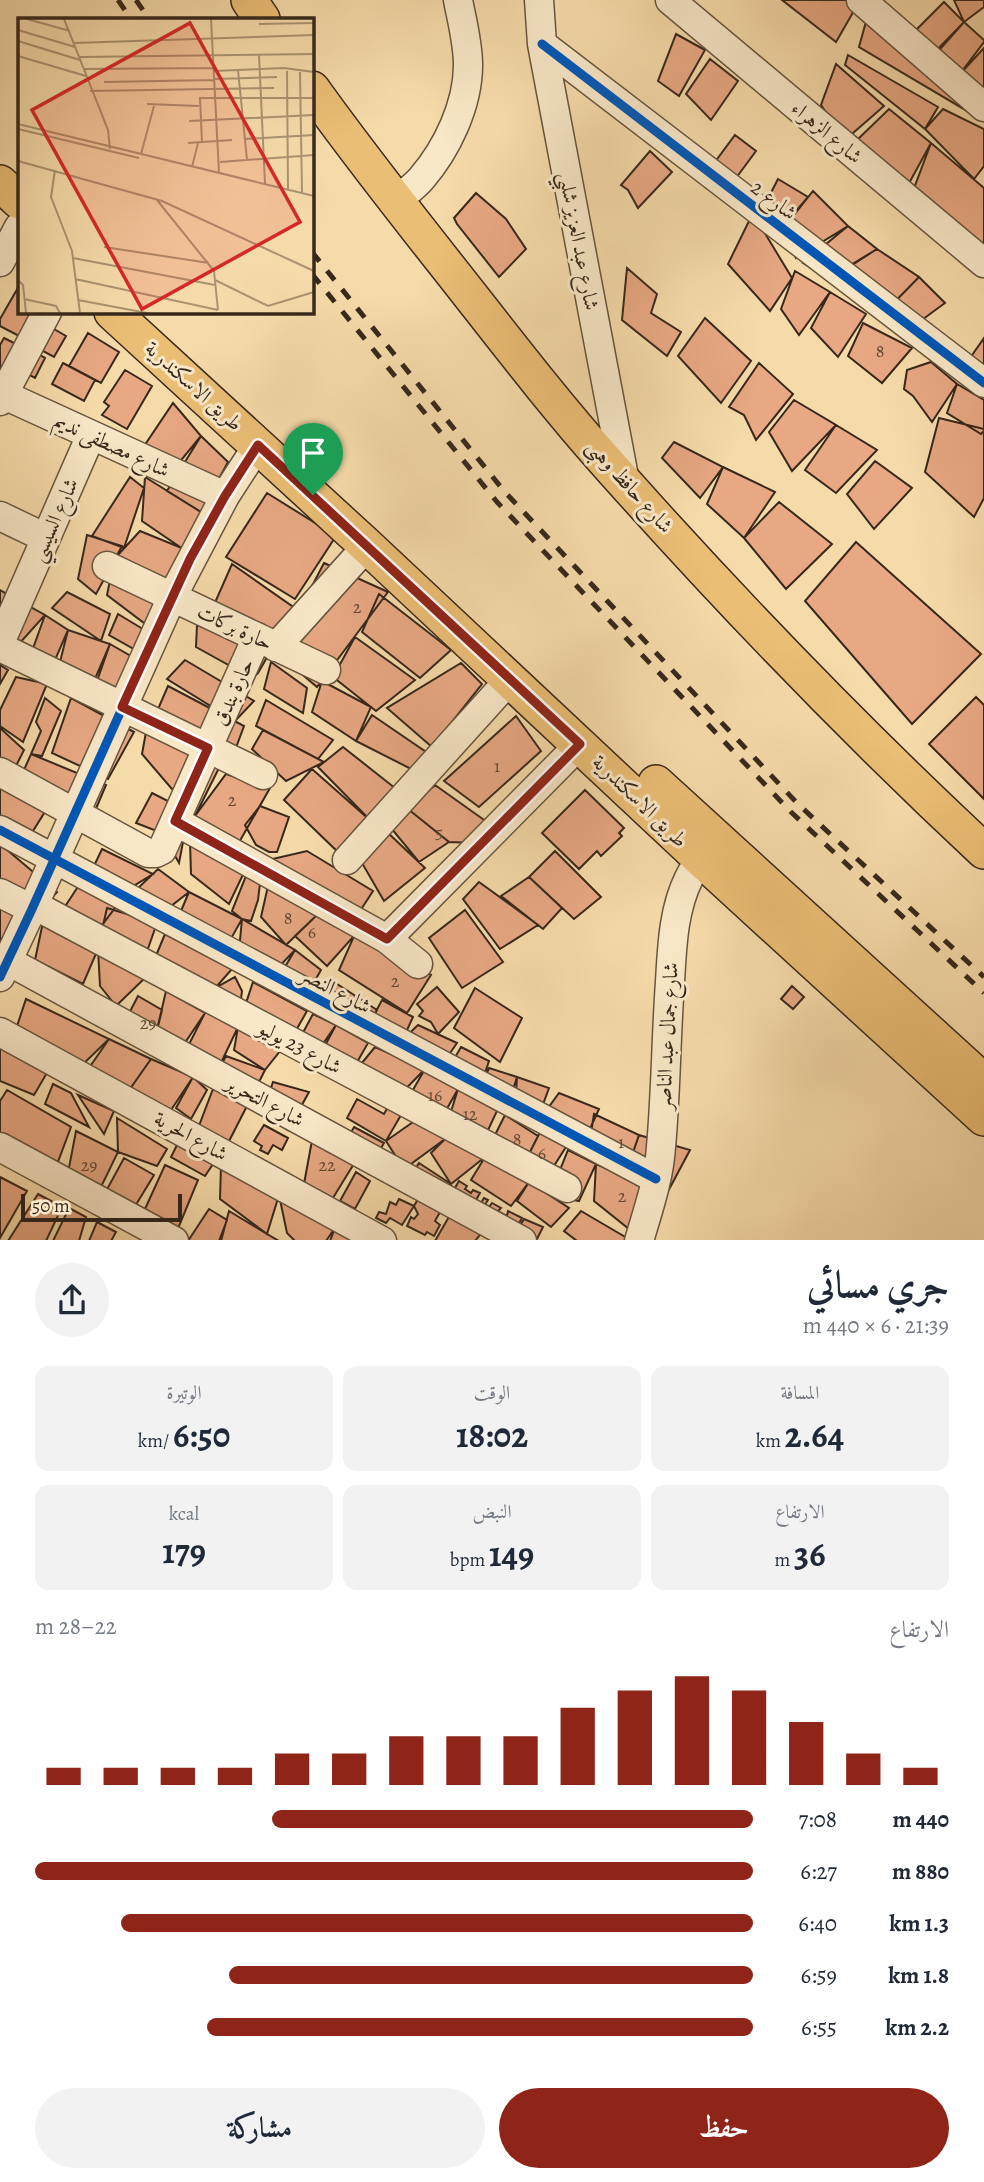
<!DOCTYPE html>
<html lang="ar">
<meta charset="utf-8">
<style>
body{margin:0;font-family:Alegreya,Amiri,serif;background:#f2f2f3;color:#1f2937;direction:rtl;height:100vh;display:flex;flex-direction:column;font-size:26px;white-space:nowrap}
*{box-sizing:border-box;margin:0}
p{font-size:23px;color:#747a83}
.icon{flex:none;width:38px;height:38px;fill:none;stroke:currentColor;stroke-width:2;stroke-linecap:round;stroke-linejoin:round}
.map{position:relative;height:1240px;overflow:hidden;direction:ltr}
.sheet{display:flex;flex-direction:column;background:#fff;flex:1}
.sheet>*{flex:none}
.scale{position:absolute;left:21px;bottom:18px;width:161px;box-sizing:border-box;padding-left:7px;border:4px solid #37281b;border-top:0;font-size:19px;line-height:24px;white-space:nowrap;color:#37281b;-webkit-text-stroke:5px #f9e8c8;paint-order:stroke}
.pin{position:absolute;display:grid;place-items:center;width:60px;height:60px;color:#fff;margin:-72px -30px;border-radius:50% 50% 50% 0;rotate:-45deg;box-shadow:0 0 7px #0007}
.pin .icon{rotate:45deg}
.round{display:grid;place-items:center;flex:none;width:74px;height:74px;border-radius:37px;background:#f2f2f3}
.summary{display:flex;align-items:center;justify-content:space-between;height:119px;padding:0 35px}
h1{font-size:38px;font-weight:700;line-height:52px}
.figures{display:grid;grid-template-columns:repeat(3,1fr);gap:10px;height:119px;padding:7px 35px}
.figures div{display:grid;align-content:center;border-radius:14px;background:#f2f2f3;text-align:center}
.figures b{font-size:35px;font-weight:700}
.figures small{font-size:19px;font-weight:400}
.figures p{font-size:19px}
.chart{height:196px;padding:14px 35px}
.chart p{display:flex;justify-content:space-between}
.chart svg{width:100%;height:126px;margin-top:7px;stroke:#8f2418;stroke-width:6}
.button{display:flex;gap:14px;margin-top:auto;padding:14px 35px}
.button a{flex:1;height:80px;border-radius:42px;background:#8f2418;color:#fff;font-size:28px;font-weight:700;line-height:80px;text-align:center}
.button a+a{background:#f2f2f3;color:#1f2937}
ul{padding:0 35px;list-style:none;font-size:23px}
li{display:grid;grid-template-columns:112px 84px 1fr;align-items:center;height:52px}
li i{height:18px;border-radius:9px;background:#8f2418}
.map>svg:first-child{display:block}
</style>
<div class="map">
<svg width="984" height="1241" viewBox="0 0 984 1241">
<rect width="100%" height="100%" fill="#f6dbaa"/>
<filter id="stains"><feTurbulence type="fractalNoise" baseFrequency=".00286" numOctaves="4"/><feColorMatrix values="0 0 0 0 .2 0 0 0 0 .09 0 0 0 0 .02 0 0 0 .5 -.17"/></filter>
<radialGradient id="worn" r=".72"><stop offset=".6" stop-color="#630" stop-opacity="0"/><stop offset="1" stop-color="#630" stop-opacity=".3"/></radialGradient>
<path fill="#e7a883" stroke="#37281b" stroke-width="2" d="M782,0h64l9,9 -19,33z
M954,0h30v7l-20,15z
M944,2l20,20 -31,32 -21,-20z
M867,18l117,100v3l-125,-74z
M964,22l20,18v2l-25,33 -25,-19z
M676,34l29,16 -26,46 -21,-15z
M984,48v49l-25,-22z
M848,55l90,52 -13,22 -80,-64z
M710,59l28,22 -27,39 -25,-26z
M836,64l48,42 -39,34 -24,-35z
M889,109l42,34 -24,44 -52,-45z
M943,109l41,20v37l-10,13 -49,-50z
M735,135l21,16 -23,31 -21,-16z
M931,143l53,45v53l-8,15 -63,-65z
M650,151l22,21 -34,36 -10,-18 -7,-5z
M778,179l30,18 -33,39 -19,-14z
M813,191l35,35 -52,32 -13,-29z
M476,193l30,26 20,30 -27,28 -42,-53 -3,-6z
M750,219l10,6 32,53 -22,33 -42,-47z
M848,226l29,23 -49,30 -25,-16z
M877,249l42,28 -39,40 -45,-41z
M627,268l30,26 -6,19 30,19 -14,24 -45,-36z
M795,271l35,21 -31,43 -18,-26z
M919,277l26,26 -45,33 -20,-19z
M19,286v26h14l-14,24 -19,-10v-7z
M830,292l36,22 -28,43 -27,-29z
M705,318l46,43 -30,42 -43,-47z
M42,322l24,14 -12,21 -24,-13z
M863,323l49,25 -30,35 -34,-27z
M88,333l31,19 -18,31 -32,-17z
M4,338l18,9 -22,44v-46z
M984,338v33l-14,-13z
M31,350l14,8 -10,20 -15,-8z
M931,362l26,22 -25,38 -19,-26 -9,-7 3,-19z
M63,363l32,17 -11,21 -32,-17z
M759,363l34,31 -37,46 -12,-25 -15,-8z
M125,370l27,16 -25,43 -25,-14 7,-9 -5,-4z
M957,384l27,16v31l-3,3 -34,-21z
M794,400l42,25 -44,46 -23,-39z
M173,403l28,33 -37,45 -34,-14z
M939,418l45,11v69l-10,19 -49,-45z
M836,425l41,25 -41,43 -31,-23z
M201,436l27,26 -27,50 -34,-21z
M674,442l49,25 -23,31 -38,-40z
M875,461l37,27 -38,41 -27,-35z
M723,467l52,25 -31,46 -37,-34z
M130,477l14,11 -20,60 -32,-12z
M145,477l56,35 -18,37 -41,-28z
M267,493l69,43 -41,63 -69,-42z
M779,502l53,42 -46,45 -42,-51z
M140,531l54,22 -26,32 -52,-28z
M87,535l35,11 -26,48 -18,-15z
M856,542l125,112 -69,70 -107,-123z
M114,561l62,28 -28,37 -41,-31z
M324,563l64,29 -71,95 -40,-34z
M232,564l67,47 -30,32 -56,-36z
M0,590l45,25 -45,50z
M67,592l43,22 -9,27 -49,-33z
M379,594l72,56 -31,28 -58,-46z
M118,614l48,29 -11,18 -46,-26z
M45,615l23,15 -16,37 -21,-13z
M197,625l73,27 -12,21 -6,5 -56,-31z
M68,630l42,14 -18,42 -32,-24z
M355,637l60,43 -39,31 -43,-34z
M110,644l45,26 -20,38 -38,-27z
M185,660l69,41 -19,20 -68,-42z
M271,662l36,26 -4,25 -39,-24z
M461,663l21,21 -50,63 -45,-39z
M0,665l8,5 -8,14z
M16,677l31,7 -24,58 -23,-16v-16z
M322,681l49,26 -15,34 -44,-29z
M168,686l76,40 -10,27 -76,-44z
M976,697l8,8v94l-55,-55z
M45,698l16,13 -19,45 -11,-2 10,-23 -5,-9z
M71,698l63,34 -26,47 -56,-26z
M266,700l67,40 -15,19 -62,-33z
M372,715l57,39 -6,21 -67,-34z
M516,716l25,35 -62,56 -35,-26z
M0,728l24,22 -11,22 -13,-12z
M263,730l61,32 -38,19 -34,-32z
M146,732l79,24 -30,60 -53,-62z
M343,747l57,45 -28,30 -54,-55z
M31,754l75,31 -11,26 -71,-41z
M312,769l60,53 -32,32 -56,-54z
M226,774l44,14 -37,65 -38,-37z
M0,783l46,27 -18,29 -28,-18z
M435,785l52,37 -10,21 -28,-1 -41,-33z
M585,790l39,38 -5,5 3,3 -21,20 -4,-5 -18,18 -37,-36z
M152,793l20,10 16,13 -9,47 -17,-30 -26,-10z
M260,806l29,11 -12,35h-8l-13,-7 -11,-20z
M408,809l41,33 -30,20 -28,-34z
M386,831l39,37 -41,33 -26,-45z
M190,842l59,20 -20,42 -38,-30z
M0,844l57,48 -23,26 -34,-17z
M102,849l51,25 -28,17 -32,-23z
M307,851l66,40 -26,40 -79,-71z
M555,851l46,46 -27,22 -45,-42z
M158,869l31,23 -23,18 -32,-18z
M246,876l14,7 -2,17 -7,21 -9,-2 -10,-8z
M529,877l33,31 -19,21 -42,-33z
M81,882l37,22 -25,33 -29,-29z
M479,882l59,43 -38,24 -37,-50z
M268,886l51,27 -33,32 -25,-28z
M189,892l53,27 -14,25 -50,-26z
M0,903l34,15 -34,34z
M107,908l50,15 -12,34 -43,-27z
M465,910l38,52 -41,26 -33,-50z
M319,913l35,23 -27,30 -32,-30z
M242,919l53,31 -21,22 -35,-21z
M43,922l55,27 -15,35 -48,-24z
M165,934l67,35 -30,34 -54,-28z
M354,936l77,39 -24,38 -68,-43z
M98,949l50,26 -32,31 -16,-20z
M295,950l26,20 -11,19 -28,-17z
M235,977l7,14 -2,16 -30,-16z
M331,980l46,30 -13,24 -47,-18z
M253,982l54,29 -21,37 -48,-21z
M792,986l12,11 -11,12 -12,-10z
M437,987l22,25 -21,22 -7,-12 -12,-6 4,-5 -6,-7z
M475,988l47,30 -22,44 -46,-34z
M166,991l39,22 -33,49 -19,-15z
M138,996l24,14 -9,37 -34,-14z
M26,999l83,40 -32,31 -60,-44z
M382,1000l31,17 -10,22 -39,-5z
M208,1007l30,20 -26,55 -29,-26z
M313,1014l23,11 -25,36 -19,-8z
M336,1025l32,18 -21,37 -33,-14z
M418,1025l39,18 -22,32 -41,-27z
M238,1027l42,24 -15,19 -31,-20z
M109,1039l42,20 -26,37 -36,-28z
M0,1042l51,24 -17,29 -34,-14z
M375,1047l50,22 -37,38 -36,-32z
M461,1047l28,14 -10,30 -34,-16z
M226,1056l39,14 -16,32 -37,-20z
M151,1059l42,18 -26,39 -42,-20z
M489,1068l28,9 -12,38 -26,-24z
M425,1069l33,20 -24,43 -32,-23z
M193,1077l14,13 -16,29 -15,-11z
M517,1077l32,11 -14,38 -20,-17z
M273,1082l36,10 -21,38 -26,-16z
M53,1084l18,9 18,34 -44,-23z
M213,1089l36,13 -24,47 -28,-18z
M458,1089l39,22 -15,32 -37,-12z
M7,1090l64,37 -15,40 -56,-31v-35z
M559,1093l40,16 -21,46 -43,-29z
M78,1095l36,16 -10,23z
M357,1099l27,15 4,-7 13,8 -15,26 -39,-23z
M594,1114l45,21 -12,35 -39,-18z
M505,1115l33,21 -17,34 -32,-23z
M117,1118l50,31 -10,17 -39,-14z
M416,1120l29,19 -41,30 -18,-28z
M264,1125l24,13 -6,12 -9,-5 -5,9 -8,-4 2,-4 -8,-5z
M354,1127l30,16 -7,12 -34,-8z
M541,1130l30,9 -31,49 -19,-18z
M76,1131l42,21 -18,37 -32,-16z
M313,1135l42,27 -27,44 -24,-22z
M639,1135l51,15 -24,45 -39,-25z
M445,1139l40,18 -34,27 -20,-31z
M179,1141l36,20 -10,15 -34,-19z
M568,1150l28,14 -17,37 -29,-6z
M485,1157l44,25 -18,24 -40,-26z
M124,1158l30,17 -20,33 -29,-15z
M419,1163l32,21 -10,17 -34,-19z
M596,1164l48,20 -15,45 -35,-28z
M165,1165l33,15 -21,51 -32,-22z
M221,1165l58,30 -12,39 -47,-35z
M356,1172l14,9 -15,28 -15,-8z
M0,1177l27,14 -27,47z
M459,1181l8,5 -2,3 6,4 2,-3 7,3 -4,7 5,3 3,-5 4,2 -14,22 -29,-17z
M529,1182l40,26 -18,19 -34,-26z
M38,1194l24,13 -16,34h-38z
M279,1195l56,33 -9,13h-31l-8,-8z
M399,1199l15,7 -12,19 -12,-7 -4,5 -10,-5 3,-6 7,2 4,-12 6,3z
M418,1199l22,13 -5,9 5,4 -6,11 -7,-4 -2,3 -18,-9 4,-9 3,2 4,-5 -4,-8z
M492,1203l9,5 -3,3 9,5 1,-5 14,7 -12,21 -32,-19 8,-15 3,2z
M69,1208l17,9 -7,24h-26z
M209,1209l18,11 -8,21h-31z
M229,1211l38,23 12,7h-58z
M581,1211l46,27 -2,3h-48l-13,-10z
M450,1215l33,16 -8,10h-40z
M524,1219l19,8 -7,14h-25z
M97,1222l19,10 -5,9h-22z
M335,1228l28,13h-33z"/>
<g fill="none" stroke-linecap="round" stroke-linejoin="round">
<g stroke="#67553f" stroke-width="31">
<path id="minor" d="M539,0l3,44 83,438
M670,0l314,263
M861,0l123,107
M542,44l442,339
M396,201c8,-7 18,-14 25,-22 26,-30 47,-74 47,-114 0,-22 -6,-44 -10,-65
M0,262l19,-35
M0,393l225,103
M0,401l47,-89
M0,516l46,22
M107,566l219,104
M0,643l91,-208
M0,647l263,128
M276,647l91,-101
M0,772l148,81h8l6,-3 95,-213
M175,821l212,118 31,25
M0,830l656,349
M347,860l163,-181
M0,893l32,16
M34,905l533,283
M387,939l193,-195
M8,961l514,280
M0,977l32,-68 140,-312 53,-101 33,-51
M0,1032l382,209
M0,1147l174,94
M639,1241c9,-31 20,-62 22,-94 5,-55 5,-110 9,-165 2,-34 3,-72 19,-104 6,-13 16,-23 26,-33"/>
</g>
<g stroke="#37281b" stroke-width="38">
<path id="major" d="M249,0l13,19
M312,89c42,59 87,116 132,173 53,67 106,137 163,201 120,135 245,265 377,388
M0,183l19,18
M112,312l255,234 334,313 283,259
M656,783l328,299"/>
</g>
<use href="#minor" stroke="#f9e8c8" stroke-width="28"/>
<use href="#major" stroke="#ebbe75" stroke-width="35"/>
<path stroke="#37281b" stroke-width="5" stroke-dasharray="12 12" stroke-linecap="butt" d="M118,0l13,19
M136,0l13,19
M312,252l192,239 294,313 186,173
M312,274l185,228 294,310 193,181"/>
<g stroke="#f9e8c8" stroke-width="13">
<path id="cycleway" d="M542,44l442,339
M0,830l656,349
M0,977l32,-68 140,-312 53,-101 33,-51"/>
</g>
<use href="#cycleway" stroke="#0057b8" stroke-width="9"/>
</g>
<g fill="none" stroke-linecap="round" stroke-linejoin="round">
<g stroke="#fff" stroke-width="14">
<path id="route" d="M258,445l322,299 -193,195 -212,-118 33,-73 -86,-41 68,-148 35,-63z"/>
</g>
<use href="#route" stroke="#8f2418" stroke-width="9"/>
</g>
<g text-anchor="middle" stroke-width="6" stroke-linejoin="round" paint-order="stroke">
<g font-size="18" fill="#634835">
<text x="880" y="357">8</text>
<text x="357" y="613">2</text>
<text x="497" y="772">1</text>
<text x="232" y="806">2</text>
<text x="439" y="838">5</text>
<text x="288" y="924">8</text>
<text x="312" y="938">6</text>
<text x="395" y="987">2</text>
<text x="148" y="1029">29</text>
<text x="435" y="1101">16</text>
<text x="470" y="1120">12</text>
<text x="517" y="1145">8</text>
<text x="621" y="1148">1</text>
<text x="542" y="1159">6</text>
<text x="89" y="1171">29</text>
<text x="327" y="1171">22</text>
<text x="622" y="1202">2</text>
</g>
<g font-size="21" fill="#37281b" stroke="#f9e8c8">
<text transform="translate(827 132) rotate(40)" y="7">شارع الزهراء</text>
<text transform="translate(774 200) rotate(37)" y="7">شارع 2</text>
<text transform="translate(579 241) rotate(79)" y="7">شارع عبد العزيز شلبي</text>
<text transform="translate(194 386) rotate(42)" y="7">طريق الاسكندرية</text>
<text transform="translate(112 445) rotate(25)" y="7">شارع مصطفى نديم</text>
<text transform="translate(630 486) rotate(48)" y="7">شارع حافظ وهبى</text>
<text transform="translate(54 520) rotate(-66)" y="7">شارع السيسي</text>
<text transform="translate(235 627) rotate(25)" y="7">حارة بركات</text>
<text transform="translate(233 692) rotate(-66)" y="7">حارة بندق</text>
<text transform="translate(640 801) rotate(44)" y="7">طريق الاسكندرية</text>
<text transform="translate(336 990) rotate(28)" y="7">شارع النصر</text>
<text transform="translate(667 1036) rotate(-87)" y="7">شارع جمال عبد الناصر</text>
<text transform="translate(300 1047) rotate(28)" y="7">شارع 23 يوليو</text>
<text transform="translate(265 1101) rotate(28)" y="7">شارع التحرير</text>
<text transform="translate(191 1136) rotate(29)" y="7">شارع الحرية</text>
</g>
</g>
<g transform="translate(18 18)">
<rect width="296" height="296" fill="#f6dbaa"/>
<path fill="none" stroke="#aa9371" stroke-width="2" d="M9,1l43,12M46,1l44,111 2,19M193,1l8,154M241,6l55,-1M0,12l57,17M0,23l62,19M56,25l240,-8M241,37l6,129M0,38l68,20M62,39l234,-3M66,51l129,-1M220,52l9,90M195,53l71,-3 30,4M269,53l1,118M282,54l2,121M196,61l63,-2M86,64l110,-2M72,73l184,-3M129,86l52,2M171,103l125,-6M0,106l296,72M0,111l121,29M227,121l69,-4M184,124l-2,-44h114M170,125l44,-3M123,136l13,-48M0,143l144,40 152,70M202,144l94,-7M174,149l6,-24M37,152l-4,27 21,54 8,62M139,182l57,71 4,39M86,229l105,16M55,240l142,27M57,261l143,31M0,262l5,5 3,28M197,262l53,26 46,-14M6,281l32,7 4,7M60,282l69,13"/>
<path fill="#d62828" fill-opacity="0.15" stroke="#d62828" stroke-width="3.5" d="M172,5l110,199 -158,87 -110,-199z"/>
<rect width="296" height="296" fill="none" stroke="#37281b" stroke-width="3.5"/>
</g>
<rect width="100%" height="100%" filter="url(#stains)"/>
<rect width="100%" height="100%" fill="url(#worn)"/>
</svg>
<div class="scale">50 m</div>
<div class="pin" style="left:313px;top:495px;background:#1e9e55"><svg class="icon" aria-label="arrive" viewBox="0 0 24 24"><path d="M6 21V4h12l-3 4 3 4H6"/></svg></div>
</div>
<section class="sheet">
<div class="summary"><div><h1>جري مسائي</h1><p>21:39 · 6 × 440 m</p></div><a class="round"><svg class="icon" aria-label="share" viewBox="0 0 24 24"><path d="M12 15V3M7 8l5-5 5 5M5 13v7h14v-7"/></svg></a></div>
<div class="figures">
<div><p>المسافة</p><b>2.64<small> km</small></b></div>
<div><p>الوقت</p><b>18:02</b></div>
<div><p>الوتيرة</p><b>6:50<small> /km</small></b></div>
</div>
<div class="figures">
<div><p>الارتفاع</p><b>36<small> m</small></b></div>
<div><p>النبض</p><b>149<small> bpm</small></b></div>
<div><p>kcal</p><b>179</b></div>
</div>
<div class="chart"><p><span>الارتفاع</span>22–28 m</p>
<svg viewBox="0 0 160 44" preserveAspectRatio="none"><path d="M5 44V38M15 44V38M25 44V38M35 44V38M45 44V33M55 44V33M65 44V27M75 44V27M85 44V27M95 44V17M105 44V11M115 44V6M125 44V11M135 44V22M145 44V33M155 44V38"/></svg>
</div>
<ul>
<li><b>440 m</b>7:08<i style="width:67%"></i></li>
<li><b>880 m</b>6:27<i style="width:100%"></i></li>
<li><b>1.3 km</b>6:40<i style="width:88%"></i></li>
<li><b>1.8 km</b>6:59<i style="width:73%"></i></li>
<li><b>2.2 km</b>6:55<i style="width:76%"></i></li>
</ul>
<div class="button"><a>حفظ</a><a>مشاركة</a></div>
</section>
